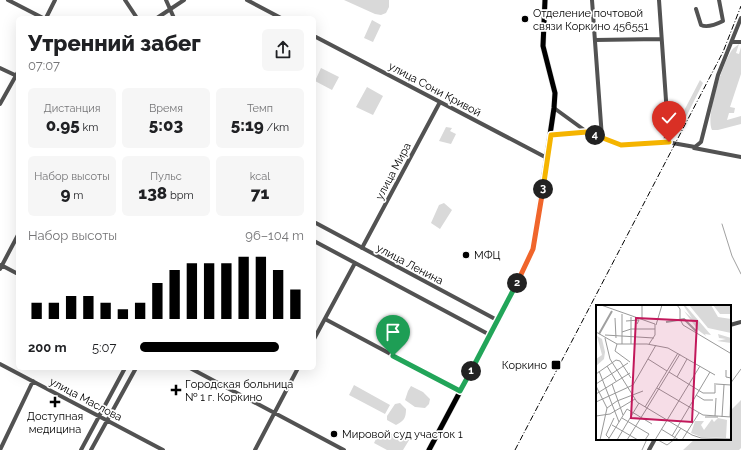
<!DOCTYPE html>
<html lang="ru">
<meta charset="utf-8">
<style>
body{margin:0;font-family:Raleway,sans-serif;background:#f6f6f6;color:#202124;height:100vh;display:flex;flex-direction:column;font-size:15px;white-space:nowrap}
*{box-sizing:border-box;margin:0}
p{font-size:13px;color:#757577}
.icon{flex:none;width:22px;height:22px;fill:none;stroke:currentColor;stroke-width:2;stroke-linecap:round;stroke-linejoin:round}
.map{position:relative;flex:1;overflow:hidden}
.side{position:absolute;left:16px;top:16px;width:300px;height:354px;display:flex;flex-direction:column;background:#fff;border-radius:6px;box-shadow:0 4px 16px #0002}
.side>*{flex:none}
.pin{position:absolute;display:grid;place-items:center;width:34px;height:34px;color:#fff;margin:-41px -17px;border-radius:50% 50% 50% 0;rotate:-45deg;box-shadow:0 0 4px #0007}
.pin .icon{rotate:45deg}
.km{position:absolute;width:20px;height:20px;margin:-10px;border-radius:50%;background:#222;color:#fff;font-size:11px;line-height:20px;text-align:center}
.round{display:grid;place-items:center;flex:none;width:42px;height:42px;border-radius:6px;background:#f6f6f6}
.summary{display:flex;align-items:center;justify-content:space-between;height:68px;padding:0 12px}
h1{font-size:22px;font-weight:800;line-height:30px}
.stats{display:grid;grid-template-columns:repeat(3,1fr);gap:6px;height:68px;padding:4px 12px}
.stats div{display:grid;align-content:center;border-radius:6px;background:#f6f6f6;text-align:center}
.stats b{font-size:17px;font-weight:800}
.stats small{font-size:11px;font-weight:400}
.stats p{font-size:11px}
.chart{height:112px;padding:8px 12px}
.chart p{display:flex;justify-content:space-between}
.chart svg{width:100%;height:72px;margin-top:4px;stroke:#000;stroke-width:6}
ul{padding:0 12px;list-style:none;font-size:13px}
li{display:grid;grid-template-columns:64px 48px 1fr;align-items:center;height:30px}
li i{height:10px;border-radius:5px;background:#000}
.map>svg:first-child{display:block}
</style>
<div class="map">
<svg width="741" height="450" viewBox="0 0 741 450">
<rect width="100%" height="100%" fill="#fff"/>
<path fill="#d9d9d9" d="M344,0h45v7l-3,6 -5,2 -6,-1z
M372,20l9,5 -8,17 -9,-4z
M739,44l-3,9 3,1 2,-7v27l-11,33 5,1 -1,5h-5l-2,7 14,-4v8l-23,6h-6c-7,-13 11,-68 20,-80 1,-2 5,-4 7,-6z
M321,68l18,9 -7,13 -17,-9z
M700,80l3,3 -24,48 -4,-3z
M367,87l16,9 -10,19 -17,-8z
M446,127l6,1 -2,3 6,3 -5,10 -12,-3z
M444,203l8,7 -12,19 -9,-6 8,-18z
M354,385l36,20 -5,9 -36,-19z
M411,386l12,6 7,7 -1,5 -4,4 -10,-1 -10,-7 3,-9z
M741,400v48l-2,2h-56l12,-11h35v-28z
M400,403l6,6c0,9 -2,12 -10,16l-9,-5v-4l8,-12z
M400,431l11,6 -8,13h-16l-13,-7 2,-4z"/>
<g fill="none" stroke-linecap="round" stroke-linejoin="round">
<path stroke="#a0a0a0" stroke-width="1" d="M722,224l10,32 9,18
M730,384l11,-15
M658,440l9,5 8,-6
M642,450l5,-11"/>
<g stroke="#dbdbdb" stroke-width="6">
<path id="major" d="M429,450l83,-156 21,-45 21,-141 1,-15 -12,-47 2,-46"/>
</g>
<path stroke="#525252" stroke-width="4" d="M8,0l35,18
M125,0l12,18
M166,0l8,18
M247,0l34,18
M592,0l10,138
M659,0l9,129 -3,12
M696,9l5,16c6,3 16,-1 22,-4l-4,-21
M46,18l9,-18
M157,18l27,-18
M314,36l233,122
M595,40l65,-1
M733,42h8
M0,68l17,8
M0,104l18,-32
M554,108l33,24 31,12 22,1 21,-4 34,6 6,-5 17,-67 23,-57
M551,135l36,-3
M694,148l47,9
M314,222l183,98
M314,241l176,94
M362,248l78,-146
M1,265l17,9
M0,269l18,-34
M325,319l135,72
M730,325l11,-3
M314,339l41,-76
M0,364l163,86
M190,368l154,82
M0,450l33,-69
M81,450l44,-82
M91,450l45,-82
M255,450l43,-82
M649,450l6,-11"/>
<use href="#major" stroke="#000" stroke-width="5"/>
<path stroke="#000" stroke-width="1" stroke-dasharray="6 2 1 2" stroke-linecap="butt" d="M515,450l208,-398 18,-46"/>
</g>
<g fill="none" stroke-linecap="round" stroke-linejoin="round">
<g stroke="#fff" stroke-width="8">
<path id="split-1" d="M393,356l67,35 11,-20"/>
</g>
<g stroke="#fff" stroke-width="8">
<path id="split-2" d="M471,371l46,-88"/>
</g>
<g stroke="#fff" stroke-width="8">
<path id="split-3" d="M517,283l16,-34 10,-60"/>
</g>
<g stroke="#fff" stroke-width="8">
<path id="split-4" d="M543,189l8,-54 36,-3 8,3"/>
</g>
<g stroke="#fff" stroke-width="8">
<path id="split-5" d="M595,135l26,10 48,-3"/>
</g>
<use href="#split-1" stroke="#22a559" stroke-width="5"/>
<use href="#split-2" stroke="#22a559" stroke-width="5"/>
<use href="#split-3" stroke="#f0652b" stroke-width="5"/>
<use href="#split-4" stroke="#f5b400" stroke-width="5"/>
<use href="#split-5" stroke="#f5b400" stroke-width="5"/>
</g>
<g fill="#000" stroke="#fff" stroke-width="1.5">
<circle cx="525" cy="19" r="4"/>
<circle cx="466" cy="255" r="4"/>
<rect x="551" y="360" width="10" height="10" rx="2"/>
<path d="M174 384h4v4h4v4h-4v4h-4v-4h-4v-4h4z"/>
<path d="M53 396h4v4h4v4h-4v4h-4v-4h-4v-4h4z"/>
<circle cx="334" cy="434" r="4"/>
</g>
<g text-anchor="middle" stroke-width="3.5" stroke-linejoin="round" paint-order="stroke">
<g font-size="11" fill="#000" stroke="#fff" text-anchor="start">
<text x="533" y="17">Отделение почтовой<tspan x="533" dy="13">связи Коркино 456551</tspan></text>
<text x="474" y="259">МФЦ</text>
<text x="547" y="369" text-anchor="end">Коркино</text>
<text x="185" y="388">Городская больница<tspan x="185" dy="13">№ 1 г. Коркино</tspan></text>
<text x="55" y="420" text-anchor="middle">Доступная<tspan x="55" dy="13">медицина</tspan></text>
<text x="342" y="438">Мировой суд участок 1</text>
</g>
<g font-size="11" fill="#000" stroke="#fff">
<text transform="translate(435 89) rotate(28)" y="4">улица Сони Кривой</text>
<text transform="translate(393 171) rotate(-62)" y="4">улица Мира</text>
<text transform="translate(410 264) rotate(28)" y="4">улица Ленина</text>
<text transform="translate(86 399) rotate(28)" y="4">улица Маслова</text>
</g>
</g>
<g transform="translate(596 305)">
<rect width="135" height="135" fill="#fff"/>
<path d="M87,0h2l26,30 -6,-1 1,2 -8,-6 -14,-19 8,7zM93,0h22l7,12 13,2v14l-23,-5zM117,0h18v9h-11zM122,29l13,4v5l-14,-2 9,-2 -7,-1zM1,31l5,3 3,13 -1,7 -8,7v-7l6,-4zM122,113l9,2 -1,18 -25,-1 -10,-4 4,-12h9l-3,4 3,5 8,-11 2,3z" fill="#d9d9d9"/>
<path fill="none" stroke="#a0a0a0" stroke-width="2" d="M70,17l18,-3 12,12M3,29l13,-23"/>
<path fill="none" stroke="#999" stroke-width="1" d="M5,0l54,19v11l-6,9M81,0l3,4v10l3,6 47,28M26,9v30M35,12v27M19,13l1,20M46,14v-14M30,16l13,-1 -2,4M60,20l6,-20M0,27l21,12h30l21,4 47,27M26,27l9,-3h24M9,30l49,3M9,33l5,21 27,43 55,33 9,3 30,1M21,39l-2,7 15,11M52,54l19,12M11,61l9,15M130,65v7l5,1M3,66l20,51M73,67l34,21h12v-10M0,69l20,-14 4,1 11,17M81,72l10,-18M0,79l32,-21M16,79l11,31M120,79l15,1M0,81l11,22 -7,32M61,83l46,27 28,2M0,89l34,-21M100,90l8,5h9M0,97l37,-17 23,-40M49,102l33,-54M11,103l10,-7 26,-10M51,103l33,-54M0,111l14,-2 25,-15M119,111l1,-18M109,112h13M126,112l2,-32M134,112l1,-26M26,113l27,16 -4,6M16,120l26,15M65,124l18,11M76,131l38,-64M13,133l-3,-3 8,-17M12,135l19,-31 25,15M21,135l22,-37M31,135l20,-32M59,135l45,-74M77,135l8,-12M86,135l17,-27"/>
<path fill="#c2185b" fill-opacity="0.15" stroke="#c2185b" stroke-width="2" d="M40,13l61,3 -5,101 -61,-4z"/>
<rect width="135" height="135" fill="none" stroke="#000" stroke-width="2"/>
</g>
</svg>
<div class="pin" style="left:393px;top:356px;background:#1e9e55"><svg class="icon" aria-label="arrive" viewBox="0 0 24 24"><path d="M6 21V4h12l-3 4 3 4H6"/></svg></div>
<div class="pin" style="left:669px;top:142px;background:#d93025"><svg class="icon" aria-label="check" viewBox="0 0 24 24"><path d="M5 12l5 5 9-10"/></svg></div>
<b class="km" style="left:471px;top:371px">1</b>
<b class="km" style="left:517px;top:283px">2</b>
<b class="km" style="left:543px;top:189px">3</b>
<b class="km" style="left:595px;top:135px">4</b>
<section class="side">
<div class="summary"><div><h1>Утренний забег</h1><p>07:07</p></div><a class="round"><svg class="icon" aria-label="share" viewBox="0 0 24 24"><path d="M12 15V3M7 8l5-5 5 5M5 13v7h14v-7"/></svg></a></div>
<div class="stats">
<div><p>Дистанция</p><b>0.95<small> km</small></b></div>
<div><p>Время</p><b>5:03</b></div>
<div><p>Темп</p><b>5:19<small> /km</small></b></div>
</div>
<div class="stats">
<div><p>Набор высоты</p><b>9<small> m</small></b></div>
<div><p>Пульс</p><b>138<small> bpm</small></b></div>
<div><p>kcal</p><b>71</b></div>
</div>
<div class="chart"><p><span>Набор высоты</span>96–104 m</p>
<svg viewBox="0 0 160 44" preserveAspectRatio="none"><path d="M5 44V34M15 44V34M25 44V30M35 44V30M45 44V34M55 44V38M65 44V34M75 44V22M85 44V14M95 44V10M105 44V10M115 44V10M125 44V6M135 44V6M145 44V14M155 44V26"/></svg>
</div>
<ul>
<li><b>200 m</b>5:07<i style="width:85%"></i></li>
</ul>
</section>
</div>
